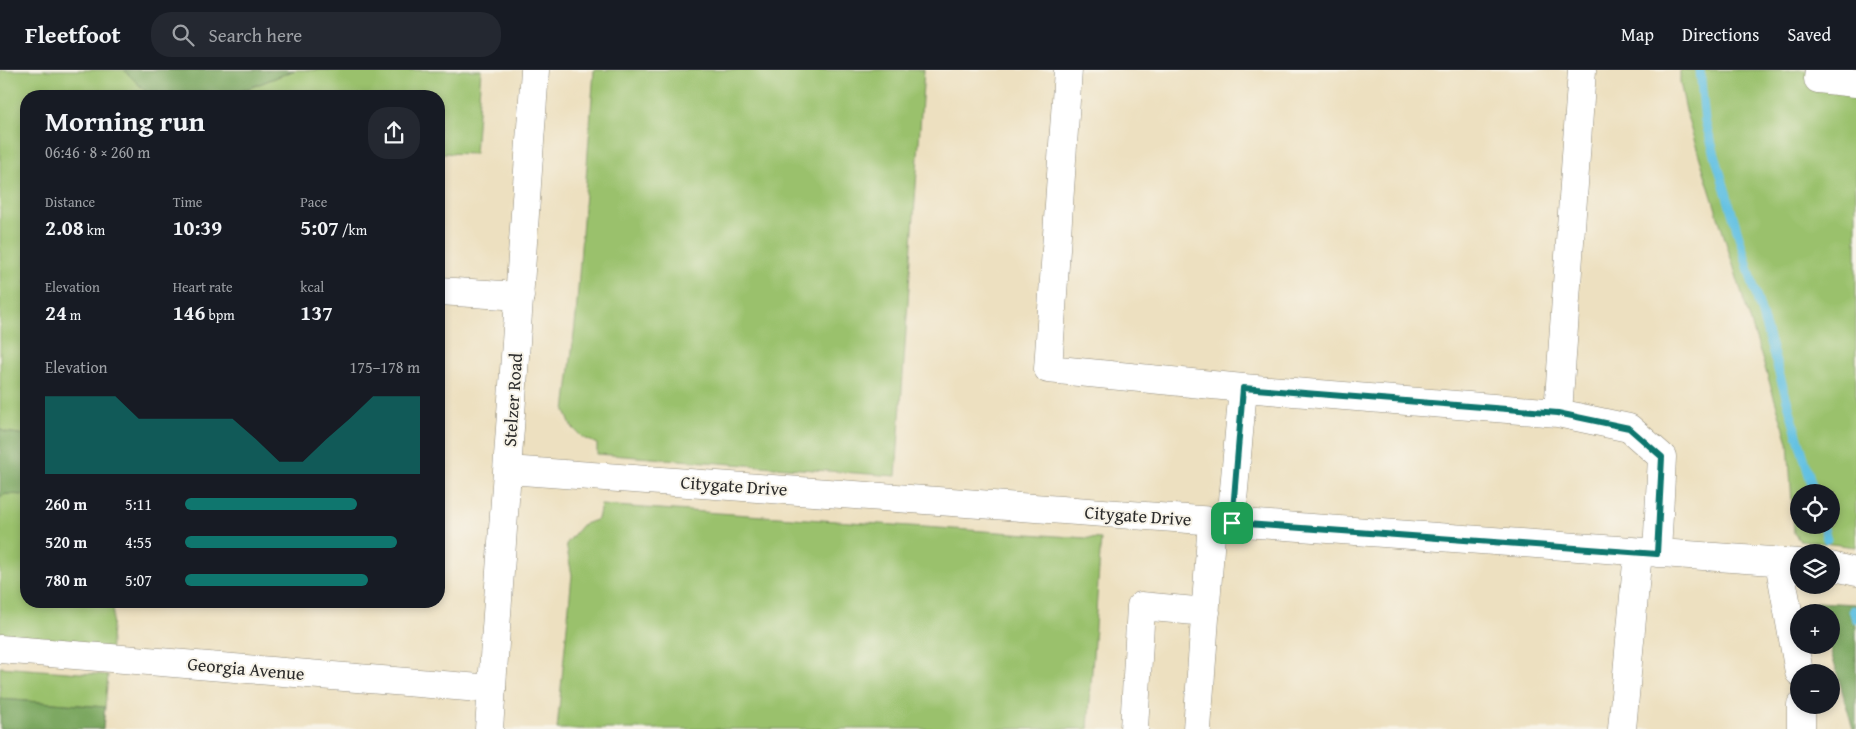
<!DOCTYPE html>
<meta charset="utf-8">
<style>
body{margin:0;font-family:"Gentium Book Plus",serif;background:#242831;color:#f1f3f6;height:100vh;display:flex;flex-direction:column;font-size:19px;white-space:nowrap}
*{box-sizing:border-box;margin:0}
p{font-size:16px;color:#9ea1a6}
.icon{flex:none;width:28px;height:28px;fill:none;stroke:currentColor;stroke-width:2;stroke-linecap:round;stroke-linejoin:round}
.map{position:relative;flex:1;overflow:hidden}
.side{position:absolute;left:20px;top:20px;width:425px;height:518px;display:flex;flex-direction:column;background:#171b24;border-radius:20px;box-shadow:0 2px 8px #0003}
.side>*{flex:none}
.buttons{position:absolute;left:1790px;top:414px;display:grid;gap:10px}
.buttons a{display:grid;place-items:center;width:50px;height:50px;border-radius:50%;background:#171b24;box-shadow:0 2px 8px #0003;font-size:25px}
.pin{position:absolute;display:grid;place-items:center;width:42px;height:42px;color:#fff;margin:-21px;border-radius:10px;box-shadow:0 2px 8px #0006}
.round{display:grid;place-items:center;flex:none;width:52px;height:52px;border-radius:20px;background:#242831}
.head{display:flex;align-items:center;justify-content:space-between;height:85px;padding:0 25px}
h1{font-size:28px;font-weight:700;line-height:38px}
.stats{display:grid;grid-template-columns:repeat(3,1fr);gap:8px;height:85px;padding:5px 25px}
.stats div{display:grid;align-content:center}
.stats b{font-size:21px;font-weight:700}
.stats small{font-size:14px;font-weight:400}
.stats p{font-size:14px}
.chart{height:140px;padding:10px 25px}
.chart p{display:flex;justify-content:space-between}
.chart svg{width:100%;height:90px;margin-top:5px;fill:#0f766e;opacity:.7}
ul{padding:0 25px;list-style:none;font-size:16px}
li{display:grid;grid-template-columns:80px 60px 1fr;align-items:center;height:38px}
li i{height:12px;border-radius:6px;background:#0f766e}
header{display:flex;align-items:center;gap:30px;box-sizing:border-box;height:70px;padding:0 25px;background:#171b24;border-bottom:1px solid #363941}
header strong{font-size:24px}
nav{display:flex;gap:28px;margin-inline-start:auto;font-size:18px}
.search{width:350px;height:45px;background:#242831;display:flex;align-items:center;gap:12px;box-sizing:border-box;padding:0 18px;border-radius:20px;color:#9ea1a6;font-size:19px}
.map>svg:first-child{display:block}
</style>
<header>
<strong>Fleetfoot</strong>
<div class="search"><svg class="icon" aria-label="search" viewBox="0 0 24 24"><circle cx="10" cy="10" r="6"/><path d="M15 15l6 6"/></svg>Search here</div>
<nav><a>Map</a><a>Directions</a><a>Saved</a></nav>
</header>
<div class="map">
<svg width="1856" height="659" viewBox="0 0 1856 659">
<rect width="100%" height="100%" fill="#f7f3e8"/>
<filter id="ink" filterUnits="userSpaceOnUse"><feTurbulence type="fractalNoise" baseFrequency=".02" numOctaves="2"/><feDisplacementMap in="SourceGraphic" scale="10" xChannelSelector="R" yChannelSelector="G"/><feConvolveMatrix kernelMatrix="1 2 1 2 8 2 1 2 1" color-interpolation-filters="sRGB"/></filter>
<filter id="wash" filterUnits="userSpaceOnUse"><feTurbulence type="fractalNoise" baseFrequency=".0096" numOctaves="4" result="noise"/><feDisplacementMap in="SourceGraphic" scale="20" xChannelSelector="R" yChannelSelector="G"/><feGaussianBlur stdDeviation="1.12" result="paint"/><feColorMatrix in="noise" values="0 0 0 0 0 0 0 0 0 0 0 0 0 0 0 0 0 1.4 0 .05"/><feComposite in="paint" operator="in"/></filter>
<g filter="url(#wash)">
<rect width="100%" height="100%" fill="#ede0c0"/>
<path fill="#9ac16c" stroke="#62764c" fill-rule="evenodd" d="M0,0h124l26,26h-124v339l-21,-3 -5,-3z
M295,0h186l-6,84 -36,-1v-57h-205l5,-4z
M594,0h330l-28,406 -299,-22v-10l-15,-7 -11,-11 -6,-15 11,-95z
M1680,0h176v477l-57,-7 -5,-7 -6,-91 -100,-322 -8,-38zM1799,422h32v33h-32z
M6,424l20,1v106h88l-4,54 -110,-9v-149z
M601,435l500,34 -13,190h-531l15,-154 -6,-31 16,-19 16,-6z
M0,597l108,8 -3,32 -105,-8z"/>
<path fill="#7ba760" stroke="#536946" d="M124,0h171l-56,22 -5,4h-84z
M0,359l5,3 21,3v60l-20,-1 -6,3z
M1816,532l40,2v125h-3l-24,-84h2v-33h-12z
M0,629l105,8 -2,22h-103z"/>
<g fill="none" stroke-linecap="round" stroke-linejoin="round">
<path stroke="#64c1e2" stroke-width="9" d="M1700,0l5,51 109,371
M1823,455l4,14
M1853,540l3,9"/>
</g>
</g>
<g filter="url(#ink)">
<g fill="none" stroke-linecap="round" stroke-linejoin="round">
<g stroke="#8c8676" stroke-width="29">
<path id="minor" d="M1068,0l-20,299 195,19 315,25 24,-343
M1819,0l-1,9 38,4
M439,221l81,5
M1558,343l71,15 33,29 -5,96
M508,400l1291,93
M1231,453l12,-135
M1779,492l20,110
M1831,496l25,6
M0,579l492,40
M1801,635v24
M1134,659l7,-123 65,6
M1197,659l15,-208
M1622,659l16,-177"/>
</g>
<g stroke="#8c8676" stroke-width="29">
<path id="major" d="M489,659l46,-659"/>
</g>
<use href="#minor" stroke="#fff" stroke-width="28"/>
<use href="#major" stroke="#fff" stroke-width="28"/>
</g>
</g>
<g fill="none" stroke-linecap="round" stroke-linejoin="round" filter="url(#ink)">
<g stroke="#fff" stroke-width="10">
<path id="route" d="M1243,318l315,25 71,15 33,29 -5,97 -425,-31z"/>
</g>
<use href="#route" stroke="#0f766e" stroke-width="6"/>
</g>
<g text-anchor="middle" stroke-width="4" stroke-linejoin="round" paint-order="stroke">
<g font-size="18" fill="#2b2b2b" stroke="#f7f3e8">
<text transform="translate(513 330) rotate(-86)" y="6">Stelzer Road</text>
<text transform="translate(734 416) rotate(4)" y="6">Citygate Drive</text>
<text transform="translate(1138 446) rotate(4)" y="6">Citygate Drive</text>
<text transform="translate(246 599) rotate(5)" y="6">Georgia Avenue</text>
</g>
</g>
</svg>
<div class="buttons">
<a><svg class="icon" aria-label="locate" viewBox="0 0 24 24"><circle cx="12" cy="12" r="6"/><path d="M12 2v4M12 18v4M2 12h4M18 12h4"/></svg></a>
<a><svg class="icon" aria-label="layers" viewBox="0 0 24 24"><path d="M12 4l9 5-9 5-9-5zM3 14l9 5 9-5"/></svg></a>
<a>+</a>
<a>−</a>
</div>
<div class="pin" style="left:1232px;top:453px;background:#1e9e55"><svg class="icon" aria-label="arrive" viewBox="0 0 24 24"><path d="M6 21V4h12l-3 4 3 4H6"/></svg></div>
<section class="side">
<div class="head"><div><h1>Morning run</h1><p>06:46 · 8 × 260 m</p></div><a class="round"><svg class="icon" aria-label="share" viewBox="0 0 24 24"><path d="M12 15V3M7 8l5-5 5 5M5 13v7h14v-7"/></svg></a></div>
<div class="stats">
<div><p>Distance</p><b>2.08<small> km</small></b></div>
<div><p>Time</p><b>10:39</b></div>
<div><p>Pace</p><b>5:07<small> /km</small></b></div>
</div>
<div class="stats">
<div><p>Elevation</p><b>24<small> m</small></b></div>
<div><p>Heart rate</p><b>146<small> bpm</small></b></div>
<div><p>kcal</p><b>137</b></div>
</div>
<div class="chart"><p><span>Elevation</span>175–178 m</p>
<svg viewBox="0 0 160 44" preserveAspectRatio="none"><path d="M0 44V6L10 6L20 6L30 6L40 17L50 17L60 17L70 17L80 17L90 27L100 38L110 38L120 27L130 17L140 6L150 6L160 6V44z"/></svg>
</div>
<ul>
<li><b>260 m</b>5:11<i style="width:73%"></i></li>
<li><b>520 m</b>4:55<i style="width:90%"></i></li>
<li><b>780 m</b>5:07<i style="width:78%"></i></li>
</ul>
</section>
</div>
